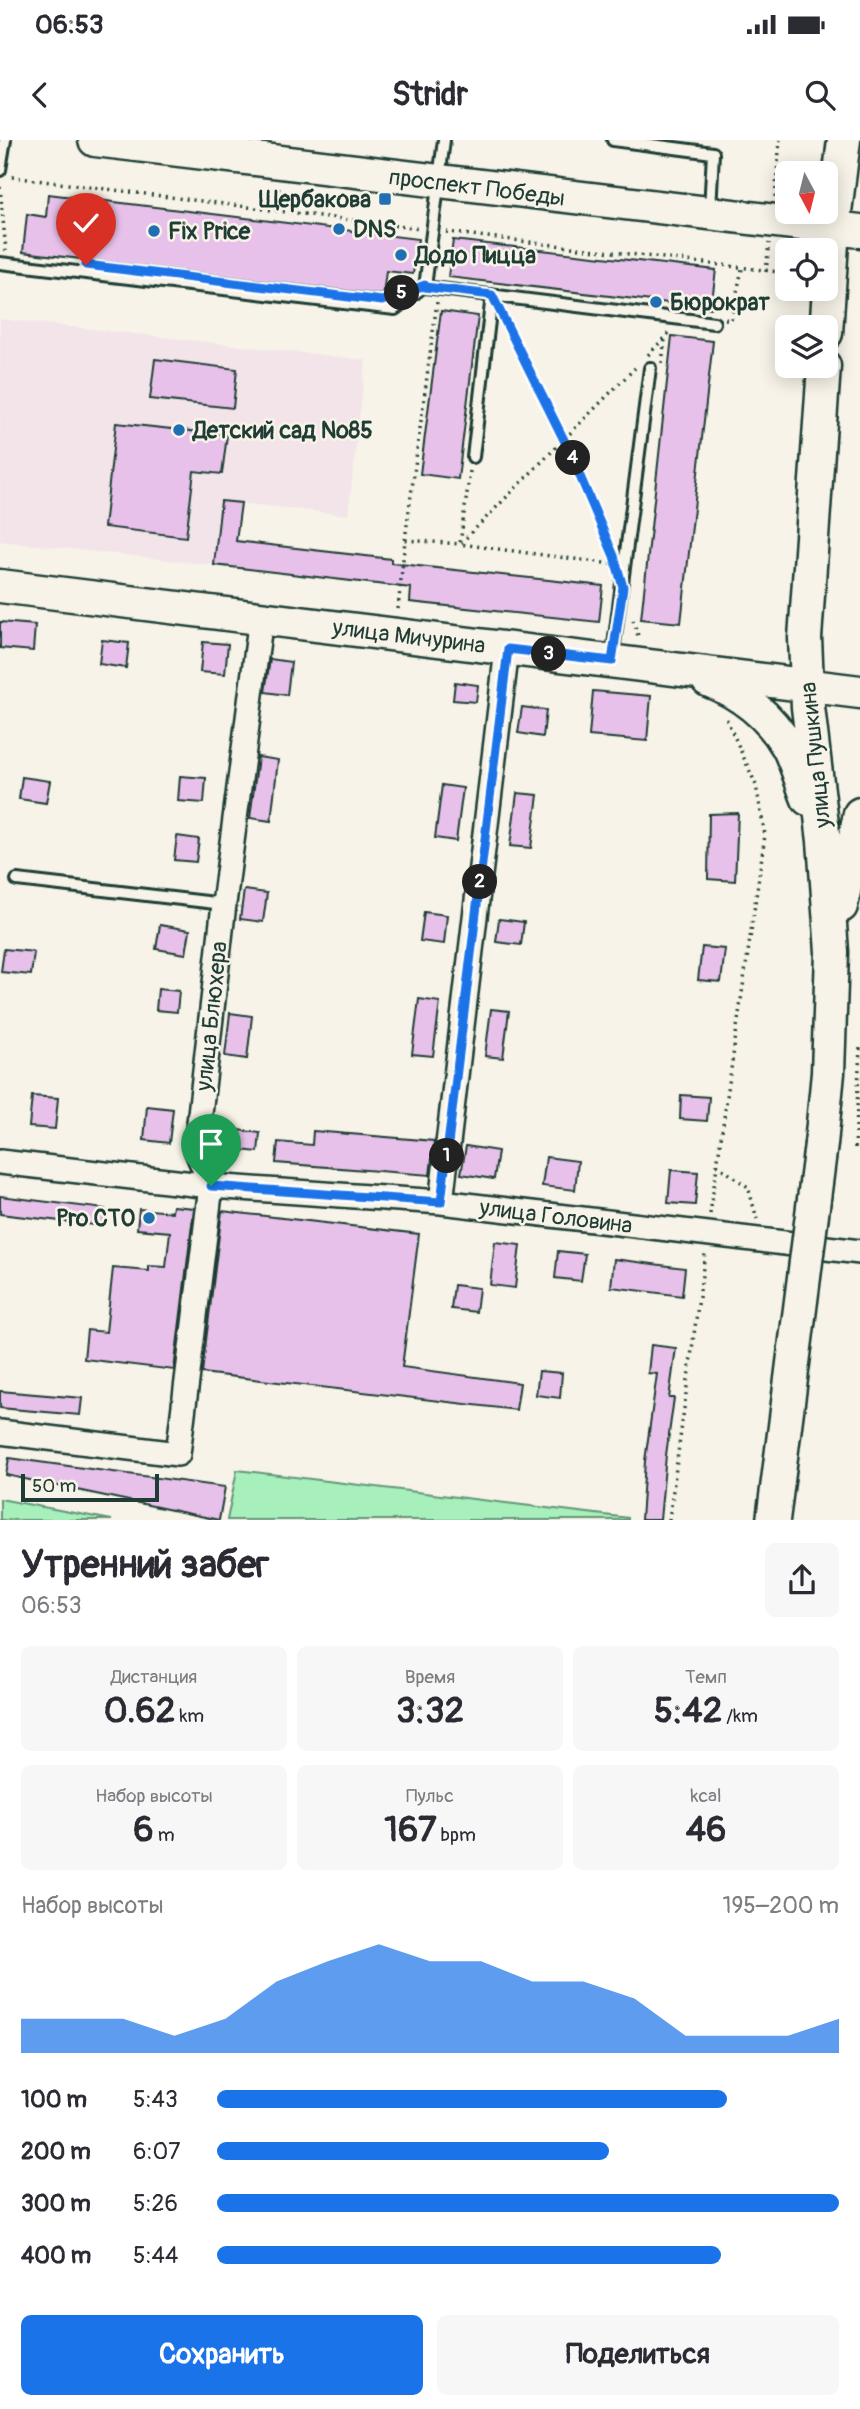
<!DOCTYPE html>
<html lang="ru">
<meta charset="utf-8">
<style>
body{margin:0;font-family:Pangolin,sans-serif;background:#f7f7f7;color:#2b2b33;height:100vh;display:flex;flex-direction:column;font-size:26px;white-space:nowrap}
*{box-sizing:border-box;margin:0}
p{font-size:23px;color:#7c7c81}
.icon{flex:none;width:38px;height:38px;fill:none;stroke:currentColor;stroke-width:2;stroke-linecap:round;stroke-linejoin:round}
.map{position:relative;height:1380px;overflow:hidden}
.sheet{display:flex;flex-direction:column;background:#fff;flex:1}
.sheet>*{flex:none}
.needle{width:46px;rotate:173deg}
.controls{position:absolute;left:775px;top:21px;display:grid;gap:14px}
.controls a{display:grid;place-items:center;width:63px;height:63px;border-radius:10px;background:#fff;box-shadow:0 4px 18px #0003;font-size:35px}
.scale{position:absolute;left:21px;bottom:18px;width:138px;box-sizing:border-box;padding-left:7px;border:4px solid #1f3d34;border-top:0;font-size:19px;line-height:24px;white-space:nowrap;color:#1f3d34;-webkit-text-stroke:5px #f7f3e8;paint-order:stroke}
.pin{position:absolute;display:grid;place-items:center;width:60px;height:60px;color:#fff;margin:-72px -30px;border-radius:50% 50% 50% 0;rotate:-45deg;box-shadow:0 0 7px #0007}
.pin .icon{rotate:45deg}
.km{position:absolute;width:35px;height:35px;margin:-18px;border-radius:50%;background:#222;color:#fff;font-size:19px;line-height:35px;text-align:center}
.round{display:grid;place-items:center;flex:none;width:74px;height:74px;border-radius:10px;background:#f7f7f7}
.summary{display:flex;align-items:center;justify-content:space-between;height:119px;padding:0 21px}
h1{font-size:38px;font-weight:700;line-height:52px}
.metrics{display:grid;grid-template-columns:repeat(3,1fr);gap:10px;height:119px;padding:7px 21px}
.metrics div{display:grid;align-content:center;border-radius:10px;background:#f7f7f7;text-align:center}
.metrics b{font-size:35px;font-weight:700}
.metrics small{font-size:19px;font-weight:400}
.metrics p{font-size:19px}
.chart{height:196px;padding:14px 21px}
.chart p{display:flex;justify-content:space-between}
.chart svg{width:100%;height:126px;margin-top:7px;fill:#1a73e8;opacity:.7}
.button{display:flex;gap:14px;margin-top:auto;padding:14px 21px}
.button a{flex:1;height:80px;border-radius:10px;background:#1a73e8;color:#fff;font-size:28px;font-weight:700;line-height:80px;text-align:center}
.button a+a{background:#f7f7f7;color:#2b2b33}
ul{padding:0 21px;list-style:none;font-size:23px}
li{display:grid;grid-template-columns:112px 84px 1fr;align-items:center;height:52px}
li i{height:18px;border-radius:9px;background:#1a73e8}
.status{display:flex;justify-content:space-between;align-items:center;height:49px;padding:0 35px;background:#fff;direction:ltr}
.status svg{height:19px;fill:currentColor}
header{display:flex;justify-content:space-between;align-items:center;height:91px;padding:0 21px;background:#fff;font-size:32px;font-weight:700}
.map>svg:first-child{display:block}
</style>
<div class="status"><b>06:53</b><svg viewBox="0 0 49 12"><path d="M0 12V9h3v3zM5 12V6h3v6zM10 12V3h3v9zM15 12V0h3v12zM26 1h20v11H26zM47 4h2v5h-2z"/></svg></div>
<header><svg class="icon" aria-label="back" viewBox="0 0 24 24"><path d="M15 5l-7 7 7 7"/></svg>Stridr<svg class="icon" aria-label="search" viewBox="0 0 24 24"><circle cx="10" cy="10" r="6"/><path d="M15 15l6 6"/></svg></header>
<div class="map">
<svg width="860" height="1380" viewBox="0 0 860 1380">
<rect width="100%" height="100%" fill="#f7f3e8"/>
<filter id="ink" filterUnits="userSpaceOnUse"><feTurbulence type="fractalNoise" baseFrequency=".0143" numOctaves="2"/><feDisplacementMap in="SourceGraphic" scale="14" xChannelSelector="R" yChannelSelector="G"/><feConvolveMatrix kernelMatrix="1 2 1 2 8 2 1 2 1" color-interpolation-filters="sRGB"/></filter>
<g filter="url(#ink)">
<path fill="#f2e4e9" d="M0,179l366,41 -18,155 -127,-14 -7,64 -214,-24z"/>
<path fill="#a7efbb" stroke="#639678" stroke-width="2" d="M237,1330l391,48v2h-401z
M0,1359l112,21h-112z"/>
<path fill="#e8c1eb" stroke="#1f3d34" stroke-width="2" d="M48,54l370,45 -5,35 -27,-3 -3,24 -360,-43 4,-38 19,3z
M453,100l263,30 -5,38 -263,-31z
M441,171l37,5 -20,163 -38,-5z
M672,196l41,5 -32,282 -40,-4z
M155,219l82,10 -4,39 -83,-9z
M116,283l111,12 -5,39 -28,-3 -8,66 -82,-10z
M221,361l20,2 -5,38 155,18v4l212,23 -4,36 -189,-20 1,-14 -197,-23z
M0,482l35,3 -2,26 -33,-3z
M102,500l27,3 -3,25 -27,-4z
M203,502l25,2 -3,30 -25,-2z
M270,519l21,3 -4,33 -22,-3z
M455,542l23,3 -2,17 -23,-2z
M593,551l58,5 -4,45 -58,-5z
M522,567l24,3 -3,27 -25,-4z
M258,617l20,3 -7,61 -21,-3z
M180,636l26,2 -2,25 -26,-2z
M22,637l28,4 -4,22 -27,-4z
M442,645l21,3 -7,53 -21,-3z
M517,653l21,2 -7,53 -21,-2z
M738,673l-3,68 -27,-2 1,-65z
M177,696l22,3 -3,23 -22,-2z
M244,750l23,3 -4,29 -23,-3z
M424,772l23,3 -3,29 -24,-3z
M499,779l25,3 -3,23 -25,-3z
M160,785l30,5 -4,24 -30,-5z
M702,807l23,2 -4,33 -23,-2z
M4,809l30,3 -3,23 -30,-3z
M158,849l21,2 -2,21 -21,-2z
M419,859l21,3 -7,54 -21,-2z
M491,869l18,2 -6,47 -18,-2z
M230,873l22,3 -5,43 -22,-3z
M681,955l28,2 -2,24 -27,-2z
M32,956l26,2 -3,31 -26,-2z
M147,966l26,3 -4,34 -25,-3z
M216,987l44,6 -2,19 -45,-5z
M313,991l121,10 -4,34 -154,-12 2,-21 34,3z
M466,1006l32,5 -4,28 -33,-5z
M546,1017l32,4 -3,29 -33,-4z
M671,1030l27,2 -3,33 -27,-2z
M0,1056l105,13 -2,17 -103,-12z
M173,1066l21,2 -20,162 -90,-11 3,-29 19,2 7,-64 36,3v-5l17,1 4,-35 -33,-3 2,-20 33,3z
M222,1071l197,23 -17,133 118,16 -4,27 -314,-37z
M495,1102l25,3 -5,43 -25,-3z
M558,1111l27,3 -4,27 -26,-3z
M614,1119l71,9 -3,28 -71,-9z
M454,1145l25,3 -3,24 -25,-3z
M651,1205l25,3 -7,50h5l-8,57 -6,65h-19l4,-59 12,-87 -9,-1z
M539,1231l23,2 -2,25 -24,-3z
M0,1251l82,7 -2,17 -80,-7z
M9,1318l216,29 -6,33 -213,-45z"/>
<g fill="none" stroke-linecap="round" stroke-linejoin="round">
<g stroke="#1f3d34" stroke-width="16">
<path id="lane" d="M444,0l-19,147 289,36
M613,0l100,13 -3,57
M0,30l5,-30
M0,123l395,46 30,-24
M473,317l19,-162
M612,520l38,-292
M17,740l207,24"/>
</g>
<g stroke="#1f3d34" stroke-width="28">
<path id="street" d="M0,1022l211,24 230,16 419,50
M441,1062l66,-553
M0,1292l178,22 33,-268 -15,-37 28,-245 37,-287"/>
</g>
<g stroke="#1f3d34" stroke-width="37">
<path id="secondary" d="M95,0l765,91
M826,193l7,-105 11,-88
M0,446l860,106
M708,540c33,13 62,36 80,67 8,15 13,35 20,52
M841,766l19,-92
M821,1004l7,-71 4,-121 -8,-111 -16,-134 -3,-69 19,-272"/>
</g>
<path stroke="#1f3d34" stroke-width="3.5" stroke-dasharray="2 5" stroke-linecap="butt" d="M778,34l10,1
M12,37l409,52
M0,47l6,64
M775,57l5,-57
M276,71l3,-26
M446,92l342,41
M766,132l3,-29
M504,178l64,130 43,101
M725,179l6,1 11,-51
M648,215l24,-25
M662,223l3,-24
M470,331l-10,73 152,20
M405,400l32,-238
M398,469l7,-69 55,4 175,-176
M633,480l6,19
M855,1008l5,-100
M717,1025l31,22 9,32
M710,1074l55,-379 -9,-50 -30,-67
M669,1380l36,-267"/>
<use href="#lane" stroke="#f7f3e8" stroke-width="10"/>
<use href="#street" stroke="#f7f3e8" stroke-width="23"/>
<use href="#secondary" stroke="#f7f3e8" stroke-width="32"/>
<g stroke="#1f3d34" stroke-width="37" stroke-linecap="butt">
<path id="secondary-bridge" d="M773,1380l48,-376"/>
</g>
<use href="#secondary-bridge" stroke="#f7f3e8" stroke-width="32"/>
</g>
</g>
<g fill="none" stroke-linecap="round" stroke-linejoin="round" filter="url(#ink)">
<g stroke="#fff" stroke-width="14">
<path id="route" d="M86,125l296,36 43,-16v2l67,8 76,153 46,108 9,31 -11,74 -104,-12 -67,553 -230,-16"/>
</g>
<use href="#route" stroke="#1a73e8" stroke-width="9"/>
</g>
<g fill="#1f6fb2" stroke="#f7f3e8" stroke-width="2.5">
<rect x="378" y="52" width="14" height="14" rx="3.5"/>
<circle cx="339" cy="89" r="7"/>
<circle cx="154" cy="91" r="7"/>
<circle cx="401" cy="115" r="7"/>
<circle cx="656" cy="162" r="7"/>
<circle cx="179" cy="290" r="7"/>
<circle cx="149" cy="1078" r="7"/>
</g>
<g text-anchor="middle" stroke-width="5" stroke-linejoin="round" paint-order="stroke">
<g font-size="23" fill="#1f3d34" stroke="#f7f3e8">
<text transform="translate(477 47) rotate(7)" y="8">проспект Победы</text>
<text transform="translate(409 496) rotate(7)" y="8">улица Мичурина</text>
<text transform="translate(815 615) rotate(-96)" y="8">улица Пушкина</text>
<text transform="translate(211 876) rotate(-84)" y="8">улица Блюхера</text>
<text transform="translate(556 1076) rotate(7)" y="8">улица Головина</text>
</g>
<g font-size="23" font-weight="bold" fill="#1f3d34" stroke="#f7f3e8" text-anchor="start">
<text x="371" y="67" text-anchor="end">Щербакова</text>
<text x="353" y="97">DNS</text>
<text x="168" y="99">Fix Price</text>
<text x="415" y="123">Додо Пицца</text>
<text x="670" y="170">Бюрократ</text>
<text x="193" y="298">Детский сад №85</text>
<text x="135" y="1086" text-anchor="end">Pro СТО</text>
</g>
</g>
</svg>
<div class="controls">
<a><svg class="needle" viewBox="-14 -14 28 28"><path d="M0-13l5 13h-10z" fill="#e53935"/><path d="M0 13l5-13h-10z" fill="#7c7c81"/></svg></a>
<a><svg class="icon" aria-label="locate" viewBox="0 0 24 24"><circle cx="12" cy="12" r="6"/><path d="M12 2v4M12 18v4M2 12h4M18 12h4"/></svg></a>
<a><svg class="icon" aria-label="layers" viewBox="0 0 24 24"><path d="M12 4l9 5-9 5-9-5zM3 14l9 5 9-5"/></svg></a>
</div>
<div class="scale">50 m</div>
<div class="pin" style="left:211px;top:1046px;background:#1e9e55"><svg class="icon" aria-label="arrive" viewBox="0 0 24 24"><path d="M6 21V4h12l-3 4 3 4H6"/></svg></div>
<div class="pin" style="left:86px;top:125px;background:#d93025"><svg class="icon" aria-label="check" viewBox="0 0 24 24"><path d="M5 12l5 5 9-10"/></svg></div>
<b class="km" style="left:447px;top:1016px">1</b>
<b class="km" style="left:480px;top:742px">2</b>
<b class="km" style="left:549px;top:514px">3</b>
<b class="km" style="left:573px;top:318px">4</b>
<b class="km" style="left:402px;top:153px">5</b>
</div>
<section class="sheet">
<div class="summary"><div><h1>Утренний забег</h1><p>06:53</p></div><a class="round"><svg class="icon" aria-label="share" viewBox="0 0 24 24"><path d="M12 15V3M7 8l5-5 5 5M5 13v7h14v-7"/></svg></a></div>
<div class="metrics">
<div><p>Дистанция</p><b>0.62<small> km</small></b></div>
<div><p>Время</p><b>3:32</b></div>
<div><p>Темп</p><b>5:42<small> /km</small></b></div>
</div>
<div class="metrics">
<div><p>Набор высоты</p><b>6<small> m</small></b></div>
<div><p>Пульс</p><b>167<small> bpm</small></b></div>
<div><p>kcal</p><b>46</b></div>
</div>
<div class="chart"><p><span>Набор высоты</span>195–200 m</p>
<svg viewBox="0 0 160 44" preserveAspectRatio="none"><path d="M0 44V32L10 32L20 32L30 38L40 32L50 19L60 12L70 6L80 12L90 12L100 19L110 19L120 25L130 38L140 38L150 38L160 32V44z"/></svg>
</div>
<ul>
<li><b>100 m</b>5:43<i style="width:82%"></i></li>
<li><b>200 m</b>6:07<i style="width:63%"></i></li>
<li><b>300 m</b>5:26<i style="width:100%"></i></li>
<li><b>400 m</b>5:44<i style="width:81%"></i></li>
</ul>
<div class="button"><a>Сохранить</a><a>Поделиться</a></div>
</section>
